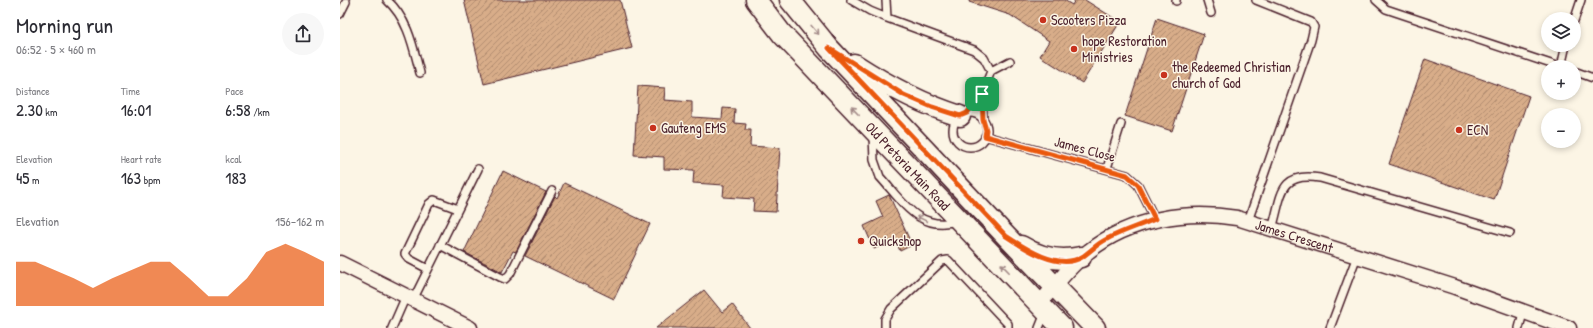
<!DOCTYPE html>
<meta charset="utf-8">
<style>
body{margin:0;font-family:"Patrick Hand",sans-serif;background:#f7f7f7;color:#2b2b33;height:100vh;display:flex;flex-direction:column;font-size:15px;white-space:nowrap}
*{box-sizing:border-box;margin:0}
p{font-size:13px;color:#7c7c81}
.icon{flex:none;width:22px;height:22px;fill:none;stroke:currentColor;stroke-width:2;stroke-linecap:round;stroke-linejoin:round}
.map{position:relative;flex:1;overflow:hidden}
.details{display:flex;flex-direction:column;background:#fff;width:340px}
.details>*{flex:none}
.tools{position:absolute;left:1201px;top:12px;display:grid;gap:8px}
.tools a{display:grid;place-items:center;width:40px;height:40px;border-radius:50%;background:#fff;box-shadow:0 2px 6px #0003;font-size:20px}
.pin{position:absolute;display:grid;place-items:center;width:34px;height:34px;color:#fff;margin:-17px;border-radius:8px;box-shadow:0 2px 6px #0006}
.round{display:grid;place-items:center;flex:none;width:42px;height:42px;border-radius:21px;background:#f7f7f7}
.overview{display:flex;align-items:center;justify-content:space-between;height:68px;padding:0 16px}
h1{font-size:22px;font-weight:600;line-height:30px}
.metrics{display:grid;grid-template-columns:repeat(3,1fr);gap:6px;height:68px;padding:4px 16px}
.metrics div{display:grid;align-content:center}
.metrics b{font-size:17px;font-weight:600}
.metrics small{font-size:11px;font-weight:400}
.metrics p{font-size:11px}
.chart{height:112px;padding:8px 16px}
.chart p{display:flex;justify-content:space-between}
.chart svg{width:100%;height:72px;margin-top:4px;fill:#ea580c;opacity:.7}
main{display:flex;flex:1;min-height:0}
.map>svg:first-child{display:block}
</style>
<main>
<section class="details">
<div class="overview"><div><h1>Morning run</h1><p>06:52 · 5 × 460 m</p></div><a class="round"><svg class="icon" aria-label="share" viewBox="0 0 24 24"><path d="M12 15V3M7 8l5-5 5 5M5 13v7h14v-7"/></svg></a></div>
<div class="metrics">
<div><p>Distance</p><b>2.30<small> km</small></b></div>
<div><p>Time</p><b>16:01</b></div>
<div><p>Pace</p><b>6:58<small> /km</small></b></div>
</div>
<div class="metrics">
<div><p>Elevation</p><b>45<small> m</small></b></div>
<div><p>Heart rate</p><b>163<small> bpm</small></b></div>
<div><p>kcal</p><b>183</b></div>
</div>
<div class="chart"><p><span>Elevation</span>156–162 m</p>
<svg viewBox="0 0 160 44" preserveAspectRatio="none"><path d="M0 44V17L10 17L20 22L30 27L40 33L50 27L60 22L70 17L80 17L90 27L100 38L110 38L120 27L130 11L140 6L150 11L160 17V44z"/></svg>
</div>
</section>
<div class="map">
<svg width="1253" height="328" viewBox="0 0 1253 328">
<defs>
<pattern id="building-hatch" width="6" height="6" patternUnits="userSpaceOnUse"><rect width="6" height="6" fill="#d8ad89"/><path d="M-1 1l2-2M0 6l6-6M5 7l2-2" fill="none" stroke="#b18c70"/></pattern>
</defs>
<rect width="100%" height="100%" fill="#fcf5e5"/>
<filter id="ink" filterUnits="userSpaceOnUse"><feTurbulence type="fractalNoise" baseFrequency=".025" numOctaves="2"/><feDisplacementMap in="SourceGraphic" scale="8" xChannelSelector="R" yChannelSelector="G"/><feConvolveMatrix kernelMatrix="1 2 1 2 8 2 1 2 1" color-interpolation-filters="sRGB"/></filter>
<g filter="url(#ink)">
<path fill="url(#building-hatch)" stroke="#4a1f2b" d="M124,0h156l12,48 -148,36z
M630,0h94l8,5 3,-5h10l35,22 -38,61 -42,-27 9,-15 -39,-26 -41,-13z
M817,18l47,16 -32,97 -47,-15z
M1085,59l104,37 -35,104 -105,-36z
M298,86l27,2 -1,12 28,2v15l30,2 1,-11 12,1 -1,14 12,1 -1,6h6l-1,16 30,2 -4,64 -23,-1 1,-12 -31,-2 1,-12 -31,-2 1,-13 -30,-1v-12l-30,-2z
M163,171l43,21 -30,60 -3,-1 -11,21 -38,-20z
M224,183l86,41 -36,75 -89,-43 30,-60 2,2z
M549,195l23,50 -12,6 -5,-12 -21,10 -10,-23 19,-9 -7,-16z
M364,290l18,22 10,-8 18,24h-94z"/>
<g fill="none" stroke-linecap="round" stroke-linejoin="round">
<g stroke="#4a1f2b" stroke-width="10">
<path id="service" d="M47,0c21,19 26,46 33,73
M511,0l19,11 17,7
M546,0l1,18 87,32 10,8 7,13
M867,0l4,13
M1036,0l10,9 174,58
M836,1v-1
M0,14l6,-12
M1234,21l7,-21
M1221,67l5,-22
M1234,71l19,7
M642,94l1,26
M627,113l15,-19 9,-23 19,-10
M613 130a17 17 0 1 1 34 0a17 17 0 1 1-34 0Z
M533,135l1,25 6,17c23,25 39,55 77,44
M645,136l142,39 11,10 17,34
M767,168l14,-44
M908,221l63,-181 3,-13 -3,-5 -55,-22
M932,229c10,-32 6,-58 48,-51l190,55
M100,245l60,32 5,2 5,-5 42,-83
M88,269l-19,-10 -4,-5 24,-50 5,-4 24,9
M73,300l65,-131
M52,328l14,-32
M545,328v-9l6,-10 51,-48 6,-1 60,64v4
M699,328l6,-15
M990,328l27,-72
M1179,328l4,-15"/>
</g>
<g stroke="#4a1f2b" stroke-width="17">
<g id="minor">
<path d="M0,263l130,65"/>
<path id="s1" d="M699,304c16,-18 31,-39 50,-53 42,-33 97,-41 148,-33l218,69 114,41"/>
</g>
</g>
<g stroke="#4a1f2b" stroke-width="23">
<g id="secondary">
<path id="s2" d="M416,0l26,34 280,294"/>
<path d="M450,0l39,48 177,188 89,92"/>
<path d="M514,64c34,22 67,40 106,52"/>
<path d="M681,246c19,12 38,16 60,11"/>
</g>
</g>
<use href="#service" stroke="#fcf5e5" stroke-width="7"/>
<use href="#minor" stroke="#fcf5e5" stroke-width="14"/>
<use href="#secondary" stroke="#fcf5e5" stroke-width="20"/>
</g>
<defs><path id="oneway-shaft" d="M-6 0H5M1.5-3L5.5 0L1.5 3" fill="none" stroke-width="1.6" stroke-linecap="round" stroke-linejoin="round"/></defs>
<g stroke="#a38a88">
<use href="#oneway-shaft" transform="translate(475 30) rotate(50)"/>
<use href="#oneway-shaft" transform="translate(515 111) rotate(-134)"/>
<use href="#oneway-shaft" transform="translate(582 219) rotate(-154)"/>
<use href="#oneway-shaft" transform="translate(665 268) rotate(-134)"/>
</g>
</g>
<g fill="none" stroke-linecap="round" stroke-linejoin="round" filter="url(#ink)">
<g stroke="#fff" stroke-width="8">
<path id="route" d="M489,48l75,47 28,12 28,9 7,-3 15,-19 1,26 3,10 -1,6 142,39 11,10 17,34c-16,7 -33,12 -48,20 -9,4 -16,12 -25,18 -23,14 -58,-9 -76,-21z"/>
</g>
<use href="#route" stroke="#ea580c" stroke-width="5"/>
</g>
<g fill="#c8321e" stroke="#fcf5e5" stroke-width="1.5">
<circle cx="703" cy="20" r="4"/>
<circle cx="734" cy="49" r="4"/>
<circle cx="824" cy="75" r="4"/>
<circle cx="313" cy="128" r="4"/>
<circle cx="1119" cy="130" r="4"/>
<circle cx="521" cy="241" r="4"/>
</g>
<g text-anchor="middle" stroke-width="3" stroke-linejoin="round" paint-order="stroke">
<g font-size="14" fill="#4a1f2b" stroke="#fcf5e5" text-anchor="start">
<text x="711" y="25">Scooters Pizza</text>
<text x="742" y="46">hope Restoration<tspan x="742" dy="16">Ministries</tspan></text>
<text x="832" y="72">the Redeemed Christian<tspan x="832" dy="16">church of God</tspan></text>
<text x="321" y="133">Gauteng EMS</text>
<text x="1127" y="135">ECN</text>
<text x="529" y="246">Quickshop</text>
</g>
<g font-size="14" fill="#4a1f2b" stroke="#fcf5e5">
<text transform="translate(745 149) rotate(15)" y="5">James Close</text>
<text dy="5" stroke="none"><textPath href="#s2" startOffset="225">Old Pretoria Main Road</textPath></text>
<text dy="5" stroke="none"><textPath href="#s1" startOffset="289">James Crescent</textPath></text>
</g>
</g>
</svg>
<div class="tools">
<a><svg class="icon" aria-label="layers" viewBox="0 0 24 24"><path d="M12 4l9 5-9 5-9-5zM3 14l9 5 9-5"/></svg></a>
<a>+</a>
<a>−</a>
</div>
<div class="pin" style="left:642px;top:94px;background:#1e9e55"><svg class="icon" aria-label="arrive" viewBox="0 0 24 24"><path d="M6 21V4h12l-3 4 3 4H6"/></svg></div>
</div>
</main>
